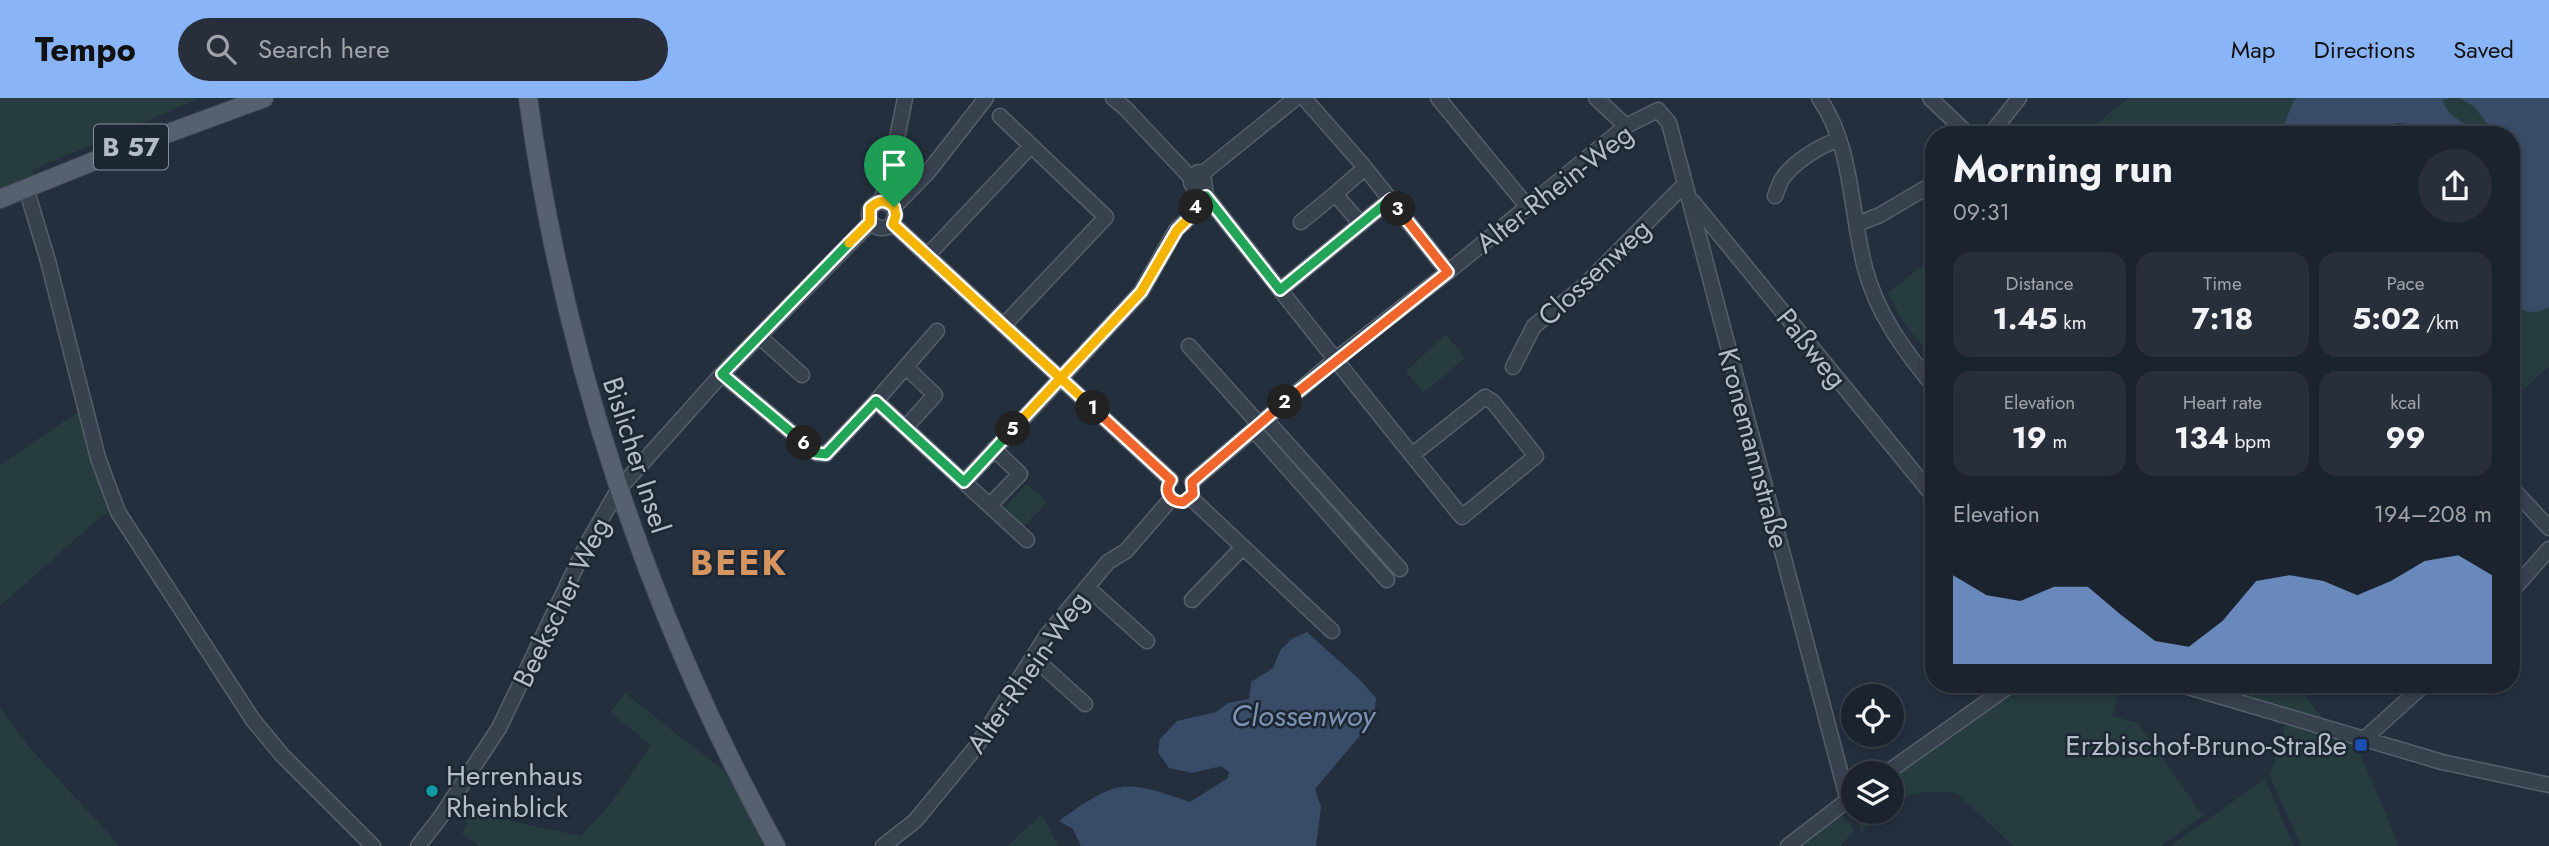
<!DOCTYPE html>
<meta charset="utf-8">
<style>
body{margin:0;font-family:Jost,sans-serif;background:#282f3a;color:#f1f3f6;height:100vh;display:flex;flex-direction:column;font-size:26px;white-space:nowrap}
*{box-sizing:border-box;margin:0}
p{font-size:23px;color:#a0a4aa}
.icon{flex:none;width:38px;height:38px;fill:none;stroke:currentColor;stroke-width:2;stroke-linecap:round;stroke-linejoin:round}
.map{position:relative;flex:1;overflow:hidden}
.side{position:absolute;left:1925px;top:28px;width:595px;height:567px;display:flex;flex-direction:column;background:#1b232e;border-radius:28px;box-shadow:0 4px 10px #0003,0 0 0 2px #39404a}
.side>*{flex:none}
.fabs{position:absolute;left:1841px;top:586px;display:grid;gap:14px}
.fabs a{display:grid;place-items:center;width:63px;height:63px;border-radius:50%;background:#1b232e;box-shadow:0 4px 10px #0003,0 0 0 2px #39404a;font-size:35px}
.pin{position:absolute;display:grid;place-items:center;width:60px;height:60px;color:#fff;margin:-72px -30px;border-radius:50% 50% 50% 0;rotate:-45deg;box-shadow:0 0 7px #0007}
.pin .icon{rotate:45deg}
.km{position:absolute;width:35px;height:35px;margin:-18px;border-radius:50%;background:#222;color:#fff;font-size:19px;line-height:35px;text-align:center}
.round{display:grid;place-items:center;flex:none;width:74px;height:74px;border-radius:37px;background:#282f3a}
.overview{display:flex;align-items:center;justify-content:space-between;height:119px;padding:0 28px}
h1{font-size:38px;font-weight:700;line-height:52px}
.figures{display:grid;grid-template-columns:repeat(3,1fr);gap:10px;height:119px;padding:7px 28px}
.figures div{display:grid;align-content:center;border-radius:18px;background:#282f3a;text-align:center}
.figures b{font-size:30px;font-weight:700}
.figures small{font-size:19px;font-weight:400}
.figures p{font-size:19px}
.chart{height:196px;padding:14px 28px}
.chart p{display:flex;justify-content:space-between}
.chart svg{width:100%;height:126px;margin-top:7px;fill:#8ab4f8;opacity:.7}
header{display:flex;align-items:center;gap:42px;box-sizing:border-box;height:98px;padding:0 35px;background:#8ab4f8;color:#111}
header strong{font-size:33px}
nav{display:flex;gap:38px;margin-inline-start:auto;font-size:24px}
.search{width:490px;height:63px;background:#282f3a;display:flex;align-items:center;gap:18px;box-sizing:border-box;padding:0 24px;border-radius:38px;color:#a0a4aa;font-size:26px}
.map>svg:first-child{display:block}
</style>
<header>
<strong>Tempo</strong>
<div class="search"><svg class="icon" aria-label="search" viewBox="0 0 24 24"><circle cx="10" cy="10" r="6"/><path d="M15 15l6 6"/></svg>Search here</div>
<nav><a>Map</a><a>Directions</a><a>Saved</a></nav>
</header>
<div class="map">
<svg width="2549" height="748" viewBox="0 0 2549 748">
<rect width="100%" height="100%" fill="#242f3e"/>
<path fill="#263c3f" d="M0,0h200l-168,72 1,5 -33,14z
M2128,0h421v268l-38,35v-266h-428z
M1934,158v105l-32,-41 -14,-27z
M1446,236l19,24 -42,35 -17,-22z
M82,313l32,98 -16,10 -98,87v-141l69,-47z
M1026,386l21,18 -26,28 -20,-18z
M2018,586h103l-9,32 26,7 65,93 -42,30h-148l-55,-52c-20,-4 -51,-4 -66,12v-32z
M2241,586h55l32,41 -72,-21z
M625,595l100,79 41,74h-287l-17,-12 5,-12 -9,-9 1,-9 5,-2c38,20 75,25 117,34l31,-34 39,-57 -41,-33z
M0,610l29,39 91,99h-120z
M2292,624l58,17 7,7 42,100h-98l-31,-70 15,-50z
M2265,681l29,67h-124z
M1839,713l11,12 4,9 -15,14h-45z
M1857,714h28l-24,21z
M1042,716l16,32h-51z"/>
<path fill="#394c67" d="M2296,0h154l-8,2 8,14 16,11v7l-68,-9 -16,4 -3,8h-102c10,-10 11,-26 19,-37z
M2459,0h90v209c-14,8 -25,6 -38,-4v-123l5,-3 3,-16 -1,-23 -8,-7 -8,4h-19l4,-11 -12,-17z
M1307,534l52,47 17,19 -2,21 -59,70 6,18 -5,39h-235l-8,-17 -14,-8c59,-42 63,-42 131,-19l38,-24 1,-6 -8,-6 -29,7 -23,-5 -11,-16 2,-13 17,-18 39,-9 12,-9 21,-4 2,-17 22,-14 8,-19 11,-10z"/>
<g fill="none" stroke-linecap="round" stroke-linejoin="round">
<g stroke="#565f6c" stroke-width="17">
<path id="minor" d="M1113,0l13,11 65,69v5l10,16 5,-3 -3,-23 -5,-1 -7,6
M1304,0l58,66 86,108
M1438,0l89,108
M1596,0l30,28
M1819,0c34,48 31,114 46,170 12,46 39,82 69,119
M1930,0l39,37
M1658,12l11,13 179,678
M1000,18l106,101 -102,108
M1990,37l29,-37
M1203,75l93,-75
M26,90l22,73 50,197 20,54 135,208 29,35 91,91
M1206,98c85,108 170,215 256,321l74,-61 -43,-54 -8,-5 -73,58
M1775,98c2,-5 4,-11 6,-15 9,-17 41,-37 58,-41
M881,103l9,-28 15,-75
M869 117a13 13 0 1 1 26 0a13 13 0 1 1-26 0Z
M1693,104l241,295
M894,109l35,-36 57,-73
M1301,124l34,-28
M893,126l278,256
M1361,126l-26,-30 30,-26
M1857,126l23,-9 54,-32
M927,158l104,-110
M1280,192l111,-91
M759,238l43,39
M1189,248l70,78
M1513,269l21,-41 49,-39 102,-103
M722,276l94,79 10,1 50,-53 61,-70
M876,303l151,139
M1265,321l135,150
M906,329l29,-32 -29,-28
M1253,331l134,151
M964,384l177,-190 35,-62 14,-13 11,-18
M1192,384l144,-123 112,-87 178,-146 32,-16
M2511,389l38,41
M1191,400l141,133
M990,407l30,-31 -26,-25
M1087,489l60,54
M2511,494l38,-43
M1192,502l51,-53
M1033,559l52,47
M2178,586l264,78 107,23
M2363,642l62,-56
M1885,676l127,-90
M418,748l22,-28 59,-90 88,-184 31,-54 104,-116 149,-152
M883,748l32,-25 61,-74 71,-112 61,-73 18,-11 45,-52
M1788,748l65,-50"/>
</g>
<g stroke="#414a57" stroke-width="20">
<path id="major" d="M528,0c36,263 120,516 248,748
M0,101l109,-44 155,-57"/>
</g>
<use href="#minor" stroke="#38414e" stroke-width="14"/>
<use href="#major" stroke="#56606e" stroke-width="18"/>
</g>
<g fill="none" stroke-linecap="round" stroke-linejoin="round">
<g stroke="#fff" stroke-width="14">
<path id="split-1" d="M894,109l2,8 -3,9 200,184"/>
</g>
<g stroke="#fff" stroke-width="14">
<path id="split-2" d="M1093,310l78,72c-8,11 -1,22 12,22l10,-8 -1,-12 93,-80"/>
</g>
<g stroke="#fff" stroke-width="14">
<path id="split-3" d="M1285,304l163,-130 -50,-63"/>
</g>
<g stroke="#fff" stroke-width="14">
<path id="split-4" d="M1196,109l5,-8 5,-3 74,94 111,-91 7,10"/>
</g>
<g stroke="#fff" stroke-width="14">
<path id="split-5" d="M1013,331l128,-137 36,-62 13,-13 6,-10"/>
</g>
<g stroke="#fff" stroke-width="14">
<path id="split-6" d="M804,345l12,10 10,1 50,-53 88,81 49,-53"/>
</g>
<g stroke="#fff" stroke-width="14">
<path id="split-7" d="M804,345l-82,-69 127,-131"/>
</g>
<g stroke="#fff" stroke-width="14">
<path id="split-8" d="M849,145l21,-21v-14c8,-8 15,-9 24,-1"/>
</g>
<use href="#split-1" stroke="#f5b400" stroke-width="9"/>
<use href="#split-2" stroke="#f0652b" stroke-width="9"/>
<use href="#split-3" stroke="#f0652b" stroke-width="9"/>
<use href="#split-4" stroke="#22a559" stroke-width="9"/>
<use href="#split-5" stroke="#f5b400" stroke-width="9"/>
<use href="#split-6" stroke="#22a559" stroke-width="9"/>
<use href="#split-7" stroke="#22a559" stroke-width="9"/>
<use href="#split-8" stroke="#f5b400" stroke-width="9"/>
</g>
<rect fill="#1a4fb4" stroke="#1d2633" stroke-width="2.5" x="2354" y="640" width="14" height="14" rx="3.5"/>
<circle fill="#0f9aa8" stroke="#1d2633" stroke-width="2.5" cx="432" cy="693" r="7"/>
<g text-anchor="middle" stroke-width="5" stroke-linejoin="round" paint-order="stroke">
<rect fill="#1d2633" stroke="#878f9c" stroke-width="2" x="94" y="26.5" width="74" height="45" rx="5"/>
<g font-size="26" font-weight="bold" fill="#b4bcc9">
<text x="131" y="58">B 57</text>
</g>
<g font-size="28" fill="#b4bcc9" stroke="#1d2633">
<text transform="translate(1554 90) rotate(-38)" y="10">Alter-Rhein-Weg</text>
<text transform="translate(1594 174) rotate(-43)" y="10">Clossenweg</text>
<text transform="translate(1812 250) rotate(51)" y="10">Paßweg</text>
<text transform="translate(1754 350) rotate(75)" y="10">Kronemannstraße</text>
<text transform="translate(637 357) rotate(72)" y="10">Bislicher Insel</text>
<text transform="translate(561 504) rotate(-64)" y="10">Beekscher Weg</text>
<text transform="translate(1027 574) rotate(-55)" y="10">Alter-Rhein-Weg</text>
</g>
<g font-size="28" fill="#b4bcc9" stroke="#1d2633" text-anchor="end">
<text x="2347" y="657">Erzbischof-Bruno-Straße</text>
<text x="446" y="687" text-anchor="start">Herrenhaus<tspan x="446" dy="32">Rheinblick</tspan></text>
</g>
<g font-size="30" font-style="italic" fill="#7c92b1" stroke="#1d2633">
<text x="1303" y="628">Clossenwoy</text>
</g>
<g font-size="35" font-weight="bold" letter-spacing="2" fill="#d59563" stroke="#1d2633">
<text x="739" y="477">BEEK</text>
</g>
</g>
</svg>
<div class="fabs">
<a><svg class="icon" aria-label="locate" viewBox="0 0 24 24"><circle cx="12" cy="12" r="6"/><path d="M12 2v4M12 18v4M2 12h4M18 12h4"/></svg></a>
<a><svg class="icon" aria-label="layers" viewBox="0 0 24 24"><path d="M12 4l9 5-9 5-9-5zM3 14l9 5 9-5"/></svg></a>
</div>
<div class="pin" style="left:894px;top:109px;background:#1e9e55"><svg class="icon" aria-label="arrive" viewBox="0 0 24 24"><path d="M6 21V4h12l-3 4 3 4H6"/></svg></div>
<b class="km" style="left:1093px;top:310px">1</b>
<b class="km" style="left:1285px;top:304px">2</b>
<b class="km" style="left:1398px;top:111px">3</b>
<b class="km" style="left:1196px;top:109px">4</b>
<b class="km" style="left:1013px;top:331px">5</b>
<b class="km" style="left:804px;top:345px">6</b>
<section class="side">
<div class="overview"><div><h1>Morning run</h1><p>09:31</p></div><a class="round"><svg class="icon" aria-label="share" viewBox="0 0 24 24"><path d="M12 15V3M7 8l5-5 5 5M5 13v7h14v-7"/></svg></a></div>
<div class="figures">
<div><p>Distance</p><b>1.45<small> km</small></b></div>
<div><p>Time</p><b>7:18</b></div>
<div><p>Pace</p><b>5:02<small> /km</small></b></div>
</div>
<div class="figures">
<div><p>Elevation</p><b>19<small> m</small></b></div>
<div><p>Heart rate</p><b>134<small> bpm</small></b></div>
<div><p>kcal</p><b>99</b></div>
</div>
<div class="chart"><p><span>Elevation</span>194–208 m</p>
<svg viewBox="0 0 160 44" preserveAspectRatio="none"><path d="M0 44V13L10 20L20 22L30 17L40 17L50 27L60 36L70 38L80 29L90 15L100 13L110 15L120 20L130 15L140 8L150 6L160 13V44z"/></svg>
</div>
</section>
</div>
